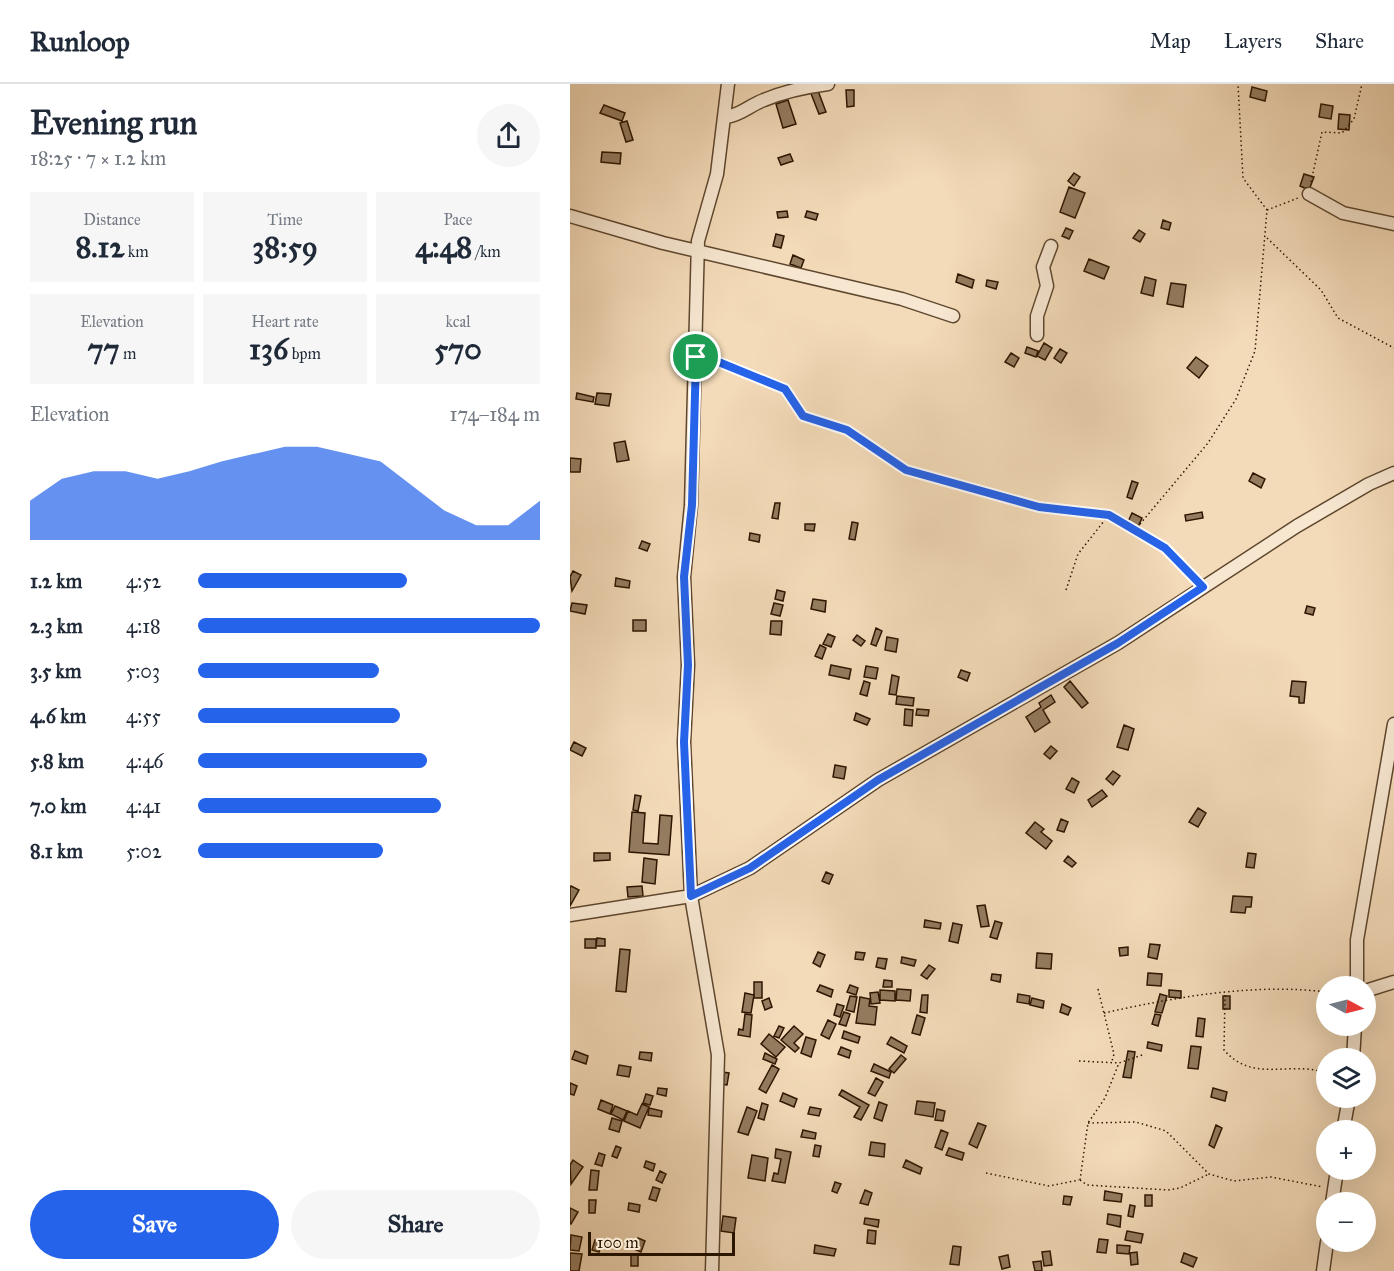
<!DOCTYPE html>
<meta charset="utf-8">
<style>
body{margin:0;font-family:"IM FELL Great Primer",serif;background:#f6f6f7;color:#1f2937;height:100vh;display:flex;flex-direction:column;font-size:22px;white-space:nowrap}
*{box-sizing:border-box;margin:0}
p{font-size:20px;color:#747a83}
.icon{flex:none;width:33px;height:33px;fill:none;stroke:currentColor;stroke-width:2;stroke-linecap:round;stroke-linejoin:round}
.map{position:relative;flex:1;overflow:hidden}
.panel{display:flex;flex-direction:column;background:#fff;width:570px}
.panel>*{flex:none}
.needle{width:39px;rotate:97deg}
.tools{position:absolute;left:746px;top:892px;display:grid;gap:12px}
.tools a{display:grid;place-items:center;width:60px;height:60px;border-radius:50%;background:#fff;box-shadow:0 6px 24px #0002;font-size:30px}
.scale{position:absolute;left:18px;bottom:15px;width:147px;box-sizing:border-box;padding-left:6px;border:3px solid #2d1600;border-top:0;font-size:16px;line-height:21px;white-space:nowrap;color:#2d1600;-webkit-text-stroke:4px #f7e7d1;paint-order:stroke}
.pin{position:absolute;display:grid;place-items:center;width:51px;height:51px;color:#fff;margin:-26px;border:3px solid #fff;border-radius:50%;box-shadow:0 2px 6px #0007}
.round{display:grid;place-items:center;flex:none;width:63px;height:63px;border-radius:32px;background:#f6f6f7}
.summary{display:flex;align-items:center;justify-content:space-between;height:102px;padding:0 30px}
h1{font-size:33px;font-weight:700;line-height:45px}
.metrics{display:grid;grid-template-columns:repeat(3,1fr);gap:9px;height:102px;padding:6px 30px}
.metrics div{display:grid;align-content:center;border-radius:0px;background:#f6f6f7;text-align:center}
.metrics b{font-size:30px;font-weight:700}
.metrics small{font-size:16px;font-weight:400}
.metrics p{font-size:16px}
.chart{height:168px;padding:12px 30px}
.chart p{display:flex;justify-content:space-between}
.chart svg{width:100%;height:108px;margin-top:6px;fill:#2563eb;opacity:.7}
.primary-button{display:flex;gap:12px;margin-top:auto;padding:12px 30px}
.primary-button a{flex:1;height:69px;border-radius:36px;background:#2563eb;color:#fff;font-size:24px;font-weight:700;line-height:69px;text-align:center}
.primary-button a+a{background:#f6f6f7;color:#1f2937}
ul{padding:0 30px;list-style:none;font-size:20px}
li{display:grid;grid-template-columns:96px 72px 1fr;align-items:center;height:45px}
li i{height:15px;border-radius:8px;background:#2563eb}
header{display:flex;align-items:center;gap:36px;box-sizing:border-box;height:84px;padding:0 30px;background:#fff;border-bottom:2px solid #e0e1e3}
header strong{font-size:28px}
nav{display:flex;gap:33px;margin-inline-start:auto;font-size:21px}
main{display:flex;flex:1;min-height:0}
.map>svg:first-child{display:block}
</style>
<header>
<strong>Runloop</strong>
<nav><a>Map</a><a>Layers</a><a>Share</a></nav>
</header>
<main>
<section class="panel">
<div class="summary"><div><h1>Evening run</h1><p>18:25 · 7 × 1.2 km</p></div><a class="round"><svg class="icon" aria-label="share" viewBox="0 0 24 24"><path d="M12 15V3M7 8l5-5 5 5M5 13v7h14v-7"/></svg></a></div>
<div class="metrics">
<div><p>Distance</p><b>8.12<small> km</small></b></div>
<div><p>Time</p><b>38:59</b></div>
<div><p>Pace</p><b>4:48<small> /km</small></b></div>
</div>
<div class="metrics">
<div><p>Elevation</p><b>77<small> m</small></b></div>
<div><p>Heart rate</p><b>136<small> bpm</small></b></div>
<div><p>kcal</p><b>570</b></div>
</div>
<div class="chart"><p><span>Elevation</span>174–184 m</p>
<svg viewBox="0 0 160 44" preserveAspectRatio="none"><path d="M0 44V28L10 19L20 16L30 16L40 19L50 16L60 12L70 9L80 6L90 6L100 9L110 12L120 22L130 32L140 38L150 38L160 28V44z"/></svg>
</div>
<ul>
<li><b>1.2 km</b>4:52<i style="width:61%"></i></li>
<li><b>2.3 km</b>4:18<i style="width:100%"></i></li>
<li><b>3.5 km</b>5:03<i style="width:53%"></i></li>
<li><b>4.6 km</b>4:55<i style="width:59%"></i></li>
<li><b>5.8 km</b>4:46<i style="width:67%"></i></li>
<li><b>7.0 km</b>4:41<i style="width:71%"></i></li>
<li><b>8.1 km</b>5:02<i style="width:54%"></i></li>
</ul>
<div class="primary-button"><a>Save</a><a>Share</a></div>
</section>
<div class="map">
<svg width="824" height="1187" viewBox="0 0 824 1187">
<rect width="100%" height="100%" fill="#f3dab8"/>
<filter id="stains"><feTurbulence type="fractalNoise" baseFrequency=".00333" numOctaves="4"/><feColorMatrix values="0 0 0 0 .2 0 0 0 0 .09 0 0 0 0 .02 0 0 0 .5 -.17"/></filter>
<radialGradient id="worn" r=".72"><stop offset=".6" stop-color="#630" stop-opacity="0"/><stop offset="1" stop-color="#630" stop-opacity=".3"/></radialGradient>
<path fill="#947c60" stroke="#2d1600" stroke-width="1.5" d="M682,3l15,4 -2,10 -15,-4z
M247,4l9,24 -7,2 -9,-23z
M276,6h8v16l-7,1z
M218,16l8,24 -13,4 -7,-24z
M751,20l12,2 -2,13 -12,-2z
M34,21l21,8 -3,8 -22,-8z
M769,30l11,1 -1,15 -11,-1z
M57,37l6,19 -7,2 -6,-19z
M32,68l19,1 -1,11 -19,-2z
M220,70l3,7 -12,4 -3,-7z
M504,89l6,4 -6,9 -6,-5z
M734,90l10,3 -5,13 -9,-4z
M499,103l16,6 -10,25 -15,-6z
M217,127l1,6 -10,1 -1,-6z
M237,127l11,3 -2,6 -11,-3z
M593,136l8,3 -2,7 -8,-2z
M496,144l7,3 -4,8 -7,-3z
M569,146l6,4 -5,8 -7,-4z
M206,150l8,2 -3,12 -8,-2z
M223,171l11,5 -3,8 -11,-4z
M519,175l20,8 -5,12 -20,-8z
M388,190l16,6 -2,8 -16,-6z
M575,193l11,3 -3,16 -12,-3z
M417,196l11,2 -2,7 -10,-3z
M601,199l15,2 -3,22 -16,-3z
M474,259l8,5 -7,12 -8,-4z
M457,263l11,4 -2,6 -11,-4z
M490,265l7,4 -6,10 -7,-5z
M441,269l8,5 -5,9 -9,-5z
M626,273l12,9 -9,12 -12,-10z
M7,309l17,4 -1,5 -17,-3z
M27,309l14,1 -2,12 -14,-2z
M55,357l4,19 -12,2 -3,-19z
M0,374l11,1 -1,13h-10z
M683,389l12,6 -4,9 -12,-7z
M562,397l6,2 -6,16 -5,-2z
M205,419h5l-2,16 -6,-1z
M632,428l1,6 -17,3 -1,-6z
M562,429l10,5 -4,9 -10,-5z
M282,438l6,1 -3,17 -6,-1z
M235,440h10l-1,7 -9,-1z
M180,449l10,2 -1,7 -10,-2z
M72,457l8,3 -3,7 -8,-3z
M3,487l8,4 -9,16 -2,-14z
M46,494l14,3 -1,7 -14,-2z
M207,506l8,2 -2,9 -8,-2z
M243,515l13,2 -1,11 -14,-3z
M2,519l15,2 -2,9 -15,-3z
M204,519l9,2 -3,11 -9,-2z
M737,522l8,2 -2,7 -8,-2z
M63,536h13v11h-13z
M201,537h11l-1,14 -11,-1z
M306,544l6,3 -6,15 -5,-2z
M258,550l7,3 -4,10 -8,-3z
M287,551l8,6 -4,5 -8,-6z
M317,553l11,2 -2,13 -11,-2z
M250,561l6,3 -4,11 -7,-3z
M261,581l20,4 -2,10 -20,-4z
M296,582l12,2 -2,11 -12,-2z
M391,586l9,3 -3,8 -9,-4z
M322,591l7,2 -3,18 -7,-1z
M294,597l6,2 -3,13 -7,-2z
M500,597l18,22 -6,5 -18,-21z
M722,597l14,1 -2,21h-5v-6l-9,-1z
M481,611l4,7 -12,8 7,12 -15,10 -9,-15 15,-10 -2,-4z
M327,612l17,2 -1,8 -17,-2z
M335,625l8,1 -1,16 -8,-1z
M347,625l12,1 -1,6 -12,-1z
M286,629l14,6 -3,6 -13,-5z
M554,641l10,4 -6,21 -11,-3z
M4,658l12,6 -4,8 -12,-6z
M481,662l6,5 -7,8 -6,-5z
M265,681l11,2 -2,12 -11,-2z
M543,687l7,5 -7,9 -7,-6z
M502,694l7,4 -5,11 -8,-4z
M532,706l5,6 -15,11 -4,-7z
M65,711l6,1 -3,15 -5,-1z
M628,724l8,5 -8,14 -9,-5z
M62,728l13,1 -2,30 15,1 2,-29 12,1 -3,39 -40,-3z
M491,735l7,3 -4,10 -7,-2z
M465,738l9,7 -3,3 11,9 -6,8 -20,-16z
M24,769h16v7l-16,1z
M678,769l8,1 -2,14 -8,-1z
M498,772l8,7 -4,4 -8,-6z
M74,774l13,2 -2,24 -13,-2z
M256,788l7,3 -4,9 -7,-3z
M1,802l8,4 -9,16v-18z
M72,802l1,10 -15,1 -1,-10z
M663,812l19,1 -1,10h-5l-1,6 -14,-1z
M415,821l4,21 -8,1 -4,-21z
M355,836l16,3 -1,6 -16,-2z
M425,837l7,2 -5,16 -7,-2z
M383,839l9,2 -4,18 -9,-2z
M27,854l8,1v7h-9z
M15,855h11v9h-11z
M580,860l10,1 -3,14 -9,-2z
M558,863v8l-8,1 -1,-8z
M50,865l10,1 -4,42 -10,-1z
M248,868l7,3 -5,12 -7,-4z
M286,868l9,1 -2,7 -8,-1z
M467,869l15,1 -1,15 -15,-1z
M332,873l14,3 -2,6 -13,-3z
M308,874l9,1 -2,10 -9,-2z
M359,881l6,4 -8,10 -6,-4z
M578,889l14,1 -1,12 -14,-1z
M422,890l9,1 -1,7 -9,-2z
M314,896l8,1v6h-9z
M184,898h8v16h-8z
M250,901l13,5 -2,7 -14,-6z
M280,901l8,3 -2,7 -9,-3z
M327,905l14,1 -1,11 -14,-1z
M310,906l15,1v10l-15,-1z
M599,906l12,1v7l-12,-1z
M308,908l2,11 -9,1 -1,-11z
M175,909l9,2 -3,18 -9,-1z
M448,910l12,2 -1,8 -12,-2z
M590,910l7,2 -5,17 -7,-1z
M352,911h6l-1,18 -7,-1z
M280,912l7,1 -3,15 -8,-2z
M653,912h7v13h-7z
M290,913l10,2 -1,7 8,1 -2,18 -19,-2z
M199,914l3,9 -7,3 -3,-9z
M462,914l12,3 -1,7 -13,-3z
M267,920l7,2 -4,11 -6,-2z
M492,920l9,4 -3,7 -8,-3z
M274,928l6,2 -4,12 -7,-2z
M175,930l7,1 -2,22 -12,-2 1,-6 4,1z
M585,930l6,1 -3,11 -6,-2z
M347,931l8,3 -5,17 -8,-2z
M628,934l7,1 -2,18 -7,-1z
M258,936l8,4 -7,15 -8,-4z
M209,942l5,2 -5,10 -5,-2z
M224,942l9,8 -9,9 5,5 -4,4 -14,-12z
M274,947l16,6 -2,6 -16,-5z
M199,950l16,13 -9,10 -15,-13z
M236,953l10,3 -5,17 -10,-4z
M321,953l16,9 -3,7 -17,-9z
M578,958l14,3 -1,6 -14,-3z
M621,962l10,1 -3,22 -10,-1z
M271,963l10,4 -2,7 -11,-4z
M5,967l13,5 -2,8 -14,-5z
M558,967l7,1 -4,26 -8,-1z
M70,968l12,1 -1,8 -12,-2z
M195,969l12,6 -2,5 -12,-5z
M331,971l5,4 -12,14 -5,-4z
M304,980l17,8 -2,6 -18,-7z
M49,981l12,2 -2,10 -12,-2z
M202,981l7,4 -13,24 -7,-4z
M152,988l7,1 -2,12 -7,-1z
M306,994l7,4 -8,14 -7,-3z
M0,999l7,3 -3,9 -4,-1z
M88,1004l9,1 -1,7 -9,-2z
M643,1004l14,4 -2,9 -14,-4z
M272,1006l27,15 -8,15 -7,-3 6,-10 -21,-12z
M213,1009l14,6 -3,8 -14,-6z
M76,1010l7,2 -3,9 -7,-2z
M31,1016l12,5 -3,9 -12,-5z
M347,1017l18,2 -2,14 -18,-3z
M309,1018l8,3 -5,16 -8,-3z
M192,1019l6,2 -4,15 -6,-2z
M72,1020l7,3 -9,21 -16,-7 4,-10 9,4z
M45,1022l12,5 -4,9 -12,-6z
M177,1023l10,4 -9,24 -10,-3z
M240,1023l11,2 -2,7 -11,-2z
M79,1024l13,3 -1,6 -13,-2z
M367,1025l8,2 -2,10 -8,-1z
M42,1034l10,3 -3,11 -10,-3z
M408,1039l8,3 -9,22 -8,-4z
M646,1041l6,3 -8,20 -5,-3z
M233,1046l13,3 -1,6 -14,-2z
M371,1046l7,3 -6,17 -7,-3z
M301,1058l14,2 -1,13 -15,-2z
M245,1061l6,1 -2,11 -6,-1z
M46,1062l5,2 -4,10 -5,-2z
M379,1064l15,5 -2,7 -16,-5z
M206,1065l15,3 -6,31 -13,-2 2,-8 4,1 3,-15 -6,-1z
M29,1069l6,2 -3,11 -7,-2z
M182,1071l16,3 -3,23 -17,-3z
M3,1076l10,7 -12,17 -1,-19z
M336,1076l16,8 -2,6 -17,-7z
M76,1077l9,3 -2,7 -9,-4z
M21,1086l8,1 -2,19h-8z
M90,1087l6,3 -4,9 -6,-3z
M265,1098l6,2 -4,9 -5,-2z
M83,1103l7,2 -4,12 -7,-2z
M295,1106l7,3 -4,12 -8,-2z
M535,1107l17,3 -1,8 -17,-2z
M575,1111h7v11h-7z
M494,1112l8,1 -2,8 -7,-1z
M19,1116h7l-1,13h-6z
M59,1119l11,2 -1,7 -11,-2z
M560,1121l5,1 -2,11 -5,-1z
M0,1124l8,4 -7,12h-1z
M538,1130l13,2 -1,11 -13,-3z
M153,1132l13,2 -2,15 -13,-2z
M295,1134l14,2 -1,7 -14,-3z
M298,1146l8,1 -1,13 -8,-1z
M557,1147l16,3 -2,9 -16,-3z
M1,1151l11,2 -3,14 -9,-1z
M68,1154l7,3 -4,11 -7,-3z
M529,1155l9,1 -2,13 -9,-1z
M25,1156l7,2 -3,10 -7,-2z
M245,1161l21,4 -2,7 -20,-3z
M547,1161l13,1 -1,8 -12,-1z
M383,1162l8,1 -2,18 -9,-1z
M480,1167l2,14 -8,1 -2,-14z
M567,1168l1,12 -7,1 -1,-12z
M0,1169l12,1 -3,17h-9z
M614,1169l13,5 -4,9 -12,-5z
M61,1171h7v11h-7z
M438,1171l2,12 -8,2 -3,-12z
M471,1177l1,10h-7l-2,-9z"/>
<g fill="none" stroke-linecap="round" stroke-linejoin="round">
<g stroke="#5e472e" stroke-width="15">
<path id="minor" d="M156,33c15,-2 24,-12 38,-17 21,-9 41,-13 64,-16
M739,110l34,19 51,11
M0,132l93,27 239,56 51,17
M467,251v-19l10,-30 -4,-19 8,-21
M0,831l121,-19 59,-28 128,-88 240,-137 179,-117 72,-42 25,-11
M787,903v-47l37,-216
M795,907l29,-9
M783,975l2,-33
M773,1047l6,-33
M762,1119l5,-33
M142,1187l6,-216 -27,-159 -7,-154 4,-77 -4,-88 7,-72 7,-264 19,-67 11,-90
M753,1187l4,-29"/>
</g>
<path stroke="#2d1600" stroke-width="1.5" stroke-dasharray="1.5 3" stroke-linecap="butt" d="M741,98l11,-50 20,1 12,-14 8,-35
M697,126l31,-12
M697,154l54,52 17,28 56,30
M135,275l80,30 18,27 44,14 59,40 133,37 70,8 26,15 73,-87 28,-44 19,-48 12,-141 -24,-32 -5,-94
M566,447l29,17 30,30
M496,506l12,-36 30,-38
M528,905l16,65 -2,7
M655,911l-1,55c30,34 65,10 102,23
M534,929c72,-16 149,-30 222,-21
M509,977l40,2 26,-9
M518,1039l48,-1 30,9 43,43 25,7 37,-4 52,10
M416,1089l63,13 30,-6
M510,1096l7,5 81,5 12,-2 29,-14
M510,1096l8,-57 17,-25 14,-35"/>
<use href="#minor" stroke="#f7e7d1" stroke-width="12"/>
</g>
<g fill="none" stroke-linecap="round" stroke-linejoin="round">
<g stroke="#fff" stroke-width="12">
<path id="route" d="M126,273l25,6 64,26 18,27 44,14 59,40 133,37 70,8 56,33 38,39 -85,56 -240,137 -128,88 -59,28 -7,-154 4,-77 -4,-88 8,-72z"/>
</g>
<use href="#route" stroke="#2563eb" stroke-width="8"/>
</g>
<rect width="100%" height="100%" filter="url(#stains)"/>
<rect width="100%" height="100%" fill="url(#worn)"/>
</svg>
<div class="tools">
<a><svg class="needle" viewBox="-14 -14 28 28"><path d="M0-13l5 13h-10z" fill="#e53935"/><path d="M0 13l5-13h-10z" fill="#747a83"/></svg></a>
<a><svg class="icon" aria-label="layers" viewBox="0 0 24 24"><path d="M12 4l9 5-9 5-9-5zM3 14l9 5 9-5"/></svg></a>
<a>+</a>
<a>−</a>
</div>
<div class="scale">100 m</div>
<div class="pin" style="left:126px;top:273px;background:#1e9e55"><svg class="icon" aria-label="arrive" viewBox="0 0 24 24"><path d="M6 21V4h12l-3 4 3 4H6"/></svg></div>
</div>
</main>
